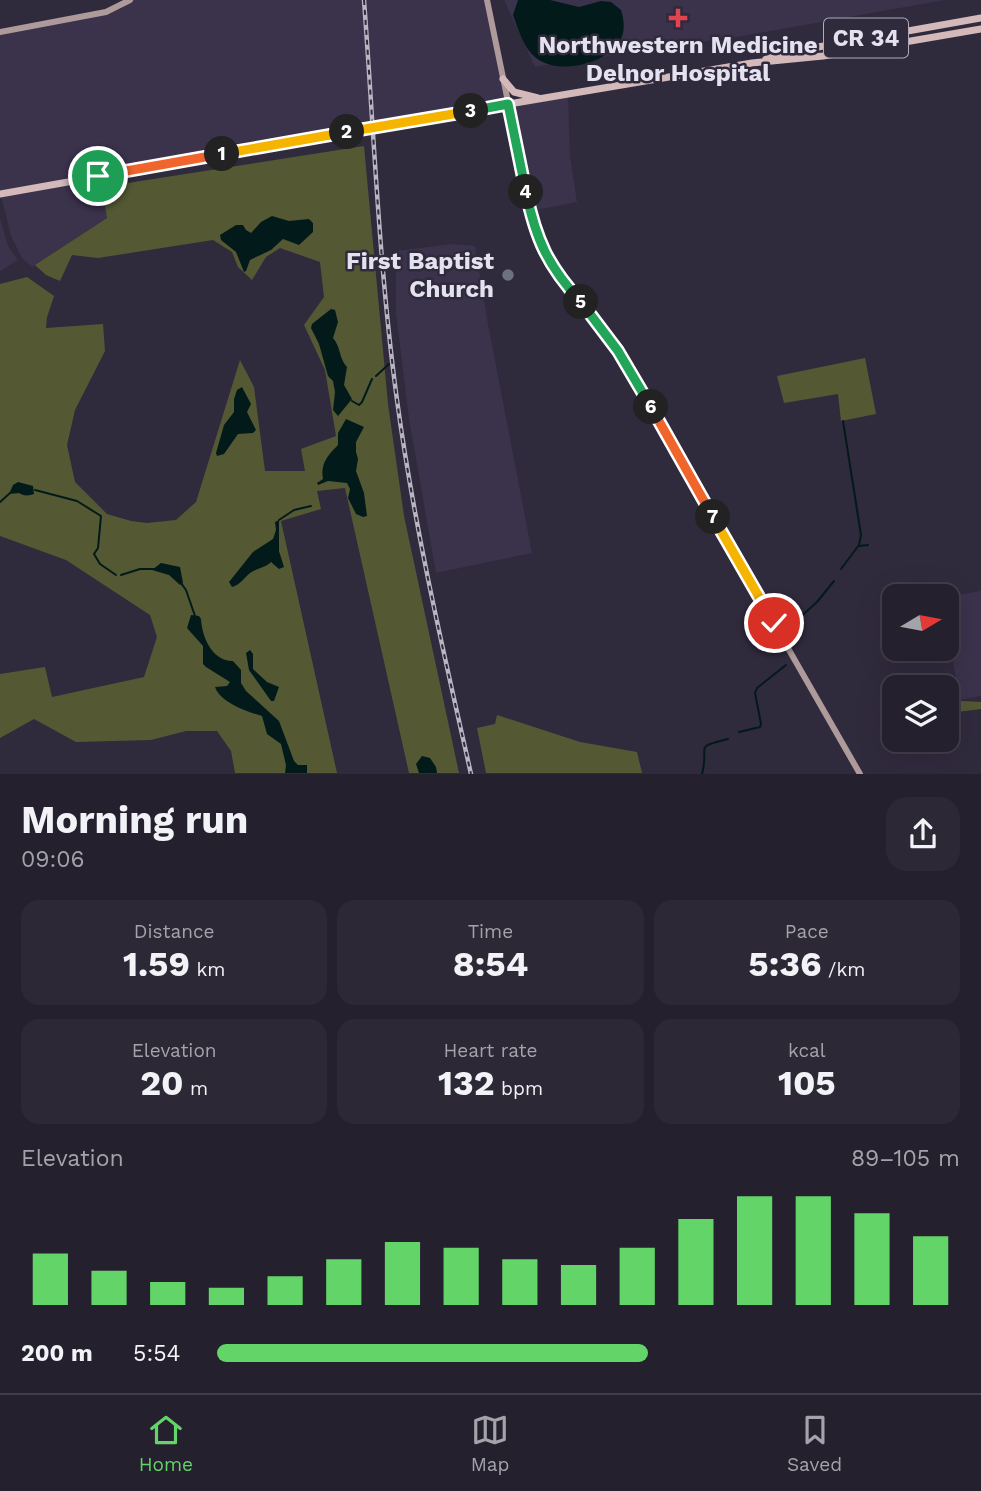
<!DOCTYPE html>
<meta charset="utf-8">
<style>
body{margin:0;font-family:"Work Sans",sans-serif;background:#2c2836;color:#f1f3f6;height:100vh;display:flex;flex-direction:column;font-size:26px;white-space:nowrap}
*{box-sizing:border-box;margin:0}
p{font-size:23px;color:#a3a3aa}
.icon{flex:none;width:38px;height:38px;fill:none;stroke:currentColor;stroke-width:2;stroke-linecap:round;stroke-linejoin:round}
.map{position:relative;height:774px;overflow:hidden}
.drawer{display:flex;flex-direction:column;background:#24202e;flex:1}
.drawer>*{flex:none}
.needle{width:46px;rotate:80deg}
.tools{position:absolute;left:882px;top:584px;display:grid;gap:14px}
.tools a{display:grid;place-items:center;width:77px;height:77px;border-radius:14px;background:#24202e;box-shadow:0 7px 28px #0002,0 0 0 2px #413e4a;font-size:35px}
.pin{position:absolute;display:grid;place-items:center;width:60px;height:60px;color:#fff;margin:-30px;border:4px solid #fff;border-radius:50%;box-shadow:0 2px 7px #0007}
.km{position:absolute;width:35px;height:35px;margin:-18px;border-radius:50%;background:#222;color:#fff;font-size:19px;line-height:35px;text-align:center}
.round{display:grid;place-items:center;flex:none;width:74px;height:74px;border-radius:21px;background:#2c2836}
.overview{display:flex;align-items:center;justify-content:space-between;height:119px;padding:0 21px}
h1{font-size:38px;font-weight:700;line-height:52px}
.metrics{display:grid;grid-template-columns:repeat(3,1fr);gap:10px;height:119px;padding:7px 21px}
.metrics div{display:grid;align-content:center;border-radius:18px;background:#2c2836;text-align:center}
.metrics b{font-size:35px;font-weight:700}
.metrics small{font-size:19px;font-weight:400}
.metrics p{font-size:19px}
.chart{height:196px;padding:14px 21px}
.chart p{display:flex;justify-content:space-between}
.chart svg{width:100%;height:126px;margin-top:7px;stroke:#63d468;stroke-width:6}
ul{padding:0 21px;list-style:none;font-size:23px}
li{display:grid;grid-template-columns:112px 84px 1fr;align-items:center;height:52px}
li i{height:18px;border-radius:9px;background:#63d468}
.dock{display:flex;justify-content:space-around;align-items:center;height:98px;border-top:2px solid #413e4a;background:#24202e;font-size:19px;color:#a3a3aa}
.dock a{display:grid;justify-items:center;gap:4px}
.dock .on{color:#63d468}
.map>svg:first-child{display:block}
</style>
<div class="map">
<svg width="981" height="774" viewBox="0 0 981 774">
<rect width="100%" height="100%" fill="#302a3d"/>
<path fill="#3b324c" d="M133,0h352l20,98 -305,52 1,5 -201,37v-159l103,-18 18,-6z
M504,0h441l-203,36 -207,31z
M568,96l2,61 7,45 -46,9 -20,-105z
M100,178l7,40 -75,49 -10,-9 -11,-22 -10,-40z
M0,219l8,27 10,14 -18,11z
M452,244l23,2 13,78 44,229 -96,20 -27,-154 -13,-105v-63z
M981,591v105l-21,4 -13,-72v-31h-2z"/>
<path fill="#545934" d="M364,146l24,258 16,112 55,257h-50l-64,-285 -28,3 4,18 -40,12 56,252h-102l-4,-22 -14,-20h-31l-35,9 -75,2 -42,-23 -34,19v-64l45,-7 7,30 92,-20 13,-40 -7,-22 -84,-55 -66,-24v-252l27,-7 27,19 -7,21 -1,11 57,-4 2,27 -30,59 -8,35 8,37 32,32 24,7 16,2 29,-3 20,-18 44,-142 14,27 11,84h40l-4,-22 35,-13 -11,-66 -21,-45 20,-28 -4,-35 -40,-14 -14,9 -14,23 -14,-13 -6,-15 -19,-12 -115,18 -26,-3 -12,26 -14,-6 -11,-10 72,-47 -5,-31z
M865,358l11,56 -35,7 -3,-27 -54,9 -7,-27z
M962,701l19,1v7l-24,3 -3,-3 -5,1 -1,-6z
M497,715l83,27 57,10 5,21h-156l-9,-45 18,-4z"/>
<path fill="#031a1b" d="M518,0h32l29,7 22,-6 10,1 10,8c3,10 5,22 -2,32 -15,23 -61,33 -83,16 -13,-11 -17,-27 -23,-43z
M272,216l17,5 20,-2 4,4v9l-14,13 -16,-6 -12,11 -21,10 -4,11 -2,1 -8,-20 -15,-12 -1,-5 16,-10h7l3,5 5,3 10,-11z
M331,309l4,1 3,12 -5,16c8,9 6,21 14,29l-3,18 8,14 -14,17 -5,-6 2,-18 -2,-11 -5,-5 -9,-32 -8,-16 1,-4z
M242,387l9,17 -4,8 9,18 -3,3 -15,1 -14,20 -7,2 -1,-3 8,-28 10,-13v-13l3,-9z
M346,419l18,8 -8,15v10l2,7 -2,12 8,22 3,23 -4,1 -7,-3 -8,-16 2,-9 -3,-6 -19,-2 -10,4 -1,-2 6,-4c-3,-15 5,-24 15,-34v-12z
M18,482l15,4 1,8c-5,2 -11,2 -15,-1l-10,1 4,-9z
M279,520v31l5,16 -5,2 -8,-7c-6,6 -14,6 -21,11 -7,6 -10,12 -18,14l-3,-5 24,-30 20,-13 3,-9 -1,-8z
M161,563l19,4 3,16 -3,2 -11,-10 -17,-5z
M191,615l8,1 2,3c1,18 11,42 32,42l8,9v13l5,8 33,30 15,40 4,4h9v8h-22l1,-8 -5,-21 -14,-10 -5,-18c-15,-4 -42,-14 -47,-29l12,-1 3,-4 -24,-15 -3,-3v-18l-16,-18z
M250,650l3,4v15l14,13 12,5 -5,14h-3l-22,-31 -3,-17z
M422,756l8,2 6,9 1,6h-18l-3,-9z"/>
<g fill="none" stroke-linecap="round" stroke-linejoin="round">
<path stroke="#031a1b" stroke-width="2" d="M376,376l13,-12
M352,401l7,4 3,-3 10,-23
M35,490l42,11 24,15 -3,32 -4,6 6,10 16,11
M0,502l10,-9
M279,520l15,-10 17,-4
M859,546l9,-1
M841,569l18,-24 2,-10 -18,-114
M121,575l19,-6h14
M181,583l5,7 9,26
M793,640l4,-20 20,-18 17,-21
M739,732l21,-5 1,-3 -6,-31 2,-5 29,-23
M702,774c8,-30 -10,-26 26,-35"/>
<path stroke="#af9a9b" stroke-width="6" d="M487,0l46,223c18,55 55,81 85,128l242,423
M0,32l106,-20 24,-12"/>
<path stroke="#d3b9b9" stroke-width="7" d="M766,59l24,-7 191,-34
M503,79l11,13 24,6
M390,124l362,-61 71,-7 158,-27
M0,194l361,-64"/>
<g stroke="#b9b5c3" stroke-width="4.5">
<path id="rail" d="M364,0c10,133 15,268 33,400 17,126 46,250 74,374"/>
</g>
<use href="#rail" stroke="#302a3d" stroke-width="2" stroke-dasharray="5" stroke-linecap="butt"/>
<path stroke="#d3b9b9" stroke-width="7" d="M361,130l29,-6"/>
</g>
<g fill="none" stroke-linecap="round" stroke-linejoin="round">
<g stroke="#fff" stroke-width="14">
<path id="split-1" d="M98,176l124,-22"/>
</g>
<g stroke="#fff" stroke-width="14">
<path id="split-2" d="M222,154l125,-22"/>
</g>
<g stroke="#fff" stroke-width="14">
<path id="split-3" d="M347,132l124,-21"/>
</g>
<g stroke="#fff" stroke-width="14">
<path id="split-4" d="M471,111l37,-7 18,88"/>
</g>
<g stroke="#fff" stroke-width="14">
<path id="split-5" d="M526,192c10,48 22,74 55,110"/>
</g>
<g stroke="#fff" stroke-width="14">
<path id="split-6" d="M581,302l37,49 33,56"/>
</g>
<g stroke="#fff" stroke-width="14">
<path id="split-7" d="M651,407l62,110"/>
</g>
<g stroke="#fff" stroke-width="14">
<path id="split-8" d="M713,517l61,106"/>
</g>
<use href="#split-1" stroke="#f0652b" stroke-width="9"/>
<use href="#split-2" stroke="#f5b400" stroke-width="9"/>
<use href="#split-3" stroke="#f5b400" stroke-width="9"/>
<use href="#split-4" stroke="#22a559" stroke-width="9"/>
<use href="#split-5" stroke="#22a559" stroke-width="9"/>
<use href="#split-6" stroke="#22a559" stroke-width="9"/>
<use href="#split-7" stroke="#f0652b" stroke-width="9"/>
<use href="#split-8" stroke="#f5b400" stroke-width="9"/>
</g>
<path fill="#e0444e" stroke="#302a3d" stroke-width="2.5" d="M674.5 7.5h7v7h7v7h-7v7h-7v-7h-7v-7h7z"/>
<circle fill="#6b7280" stroke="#302a3d" stroke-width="2.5" cx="508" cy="275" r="7"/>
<g text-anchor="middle" stroke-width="5" stroke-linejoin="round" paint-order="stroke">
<rect fill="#302a3d" stroke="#afabba" stroke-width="2" x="824" y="18.5" width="84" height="39" rx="5"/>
<g font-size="23" font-weight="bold" fill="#e5e2ef">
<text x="866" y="46">CR 34</text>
</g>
<g font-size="24" font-weight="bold" fill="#e5e2ef" stroke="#302a3d">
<text x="678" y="53">Northwestern Medicine<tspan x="678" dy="28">Delnor Hospital</tspan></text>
<text x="494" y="269" text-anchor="end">First Baptist<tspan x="494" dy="28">Church</tspan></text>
</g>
</g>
</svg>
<div class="tools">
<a><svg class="needle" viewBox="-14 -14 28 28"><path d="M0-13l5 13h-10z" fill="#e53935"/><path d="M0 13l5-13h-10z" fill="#a3a3aa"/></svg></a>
<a><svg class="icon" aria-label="layers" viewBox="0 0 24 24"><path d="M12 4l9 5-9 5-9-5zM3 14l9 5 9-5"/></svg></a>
</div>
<div class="pin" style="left:98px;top:176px;background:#1e9e55"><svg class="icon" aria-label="arrive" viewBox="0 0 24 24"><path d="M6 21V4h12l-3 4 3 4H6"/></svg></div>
<div class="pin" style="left:774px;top:623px;background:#d93025"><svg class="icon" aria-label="check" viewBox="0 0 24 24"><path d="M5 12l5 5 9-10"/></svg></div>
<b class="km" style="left:222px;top:154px">1</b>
<b class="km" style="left:347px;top:132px">2</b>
<b class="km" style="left:471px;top:111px">3</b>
<b class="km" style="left:526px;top:192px">4</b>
<b class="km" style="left:581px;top:302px">5</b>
<b class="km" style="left:651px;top:407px">6</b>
<b class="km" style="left:713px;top:517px">7</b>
</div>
<section class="drawer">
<div class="overview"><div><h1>Morning run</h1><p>09:06</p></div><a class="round"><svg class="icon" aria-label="share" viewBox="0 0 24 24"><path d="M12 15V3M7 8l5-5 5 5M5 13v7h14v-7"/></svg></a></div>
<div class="metrics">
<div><p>Distance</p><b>1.59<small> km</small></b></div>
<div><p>Time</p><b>8:54</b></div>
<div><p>Pace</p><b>5:36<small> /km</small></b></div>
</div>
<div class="metrics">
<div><p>Elevation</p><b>20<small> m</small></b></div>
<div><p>Heart rate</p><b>132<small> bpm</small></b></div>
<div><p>kcal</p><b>105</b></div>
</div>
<div class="chart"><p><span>Elevation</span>89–105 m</p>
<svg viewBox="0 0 160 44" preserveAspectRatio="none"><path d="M5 44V26M15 44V32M25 44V36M35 44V38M45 44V34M55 44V28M65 44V22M75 44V24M85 44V28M95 44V30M105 44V24M115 44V14M125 44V6M135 44V6M145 44V12M155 44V20"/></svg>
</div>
<ul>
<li><b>200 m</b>5:54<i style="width:58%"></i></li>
</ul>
</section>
<nav class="dock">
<a class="on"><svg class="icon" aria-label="home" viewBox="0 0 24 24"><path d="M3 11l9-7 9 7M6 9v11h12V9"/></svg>Home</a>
<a><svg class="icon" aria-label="map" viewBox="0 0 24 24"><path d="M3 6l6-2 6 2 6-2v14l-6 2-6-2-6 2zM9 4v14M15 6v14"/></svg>Map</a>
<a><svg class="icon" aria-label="saved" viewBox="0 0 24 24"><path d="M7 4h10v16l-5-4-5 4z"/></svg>Saved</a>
</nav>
